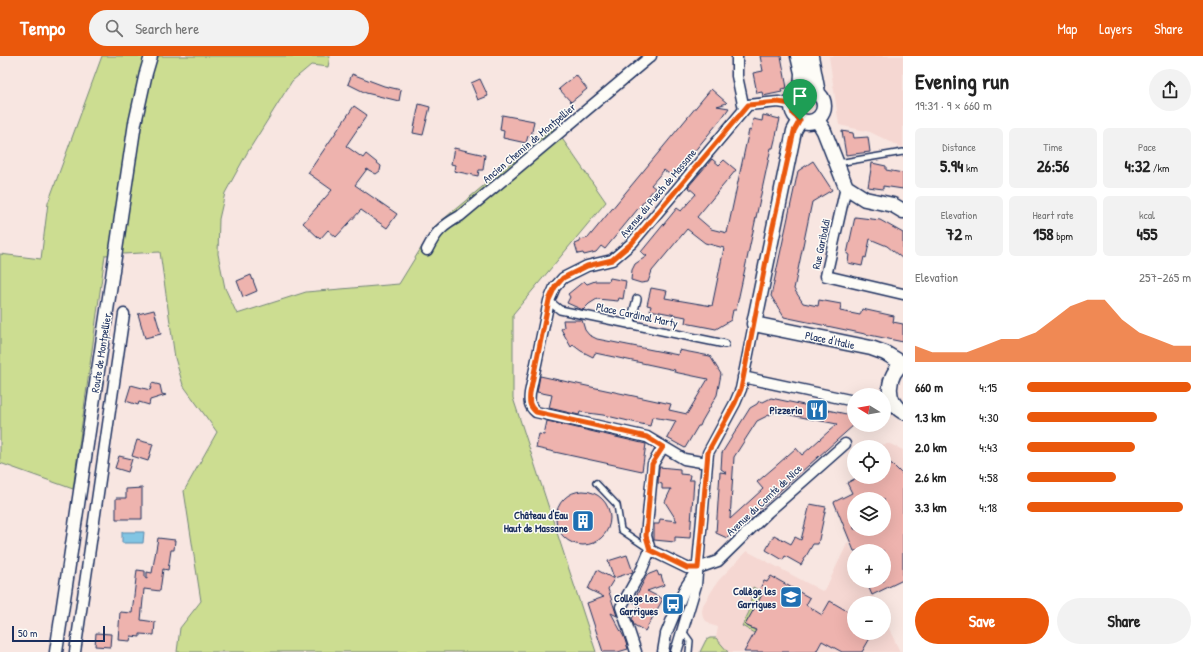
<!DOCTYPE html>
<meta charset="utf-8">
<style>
body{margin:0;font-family:"Patrick Hand",sans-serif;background:#f2f2f2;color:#222;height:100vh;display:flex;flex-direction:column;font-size:15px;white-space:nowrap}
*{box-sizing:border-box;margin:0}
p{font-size:13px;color:#767676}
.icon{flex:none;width:22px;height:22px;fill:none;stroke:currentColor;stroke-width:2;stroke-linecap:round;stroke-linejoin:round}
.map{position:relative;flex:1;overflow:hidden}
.details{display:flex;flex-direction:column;background:#fff;width:300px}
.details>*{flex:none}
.needle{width:26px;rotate:281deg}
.controls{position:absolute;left:847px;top:332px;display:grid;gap:8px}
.controls a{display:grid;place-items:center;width:44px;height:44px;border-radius:50%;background:#fff;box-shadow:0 4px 16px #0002;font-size:20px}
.scale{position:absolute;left:12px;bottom:10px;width:93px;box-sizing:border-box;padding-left:4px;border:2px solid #1b2f5e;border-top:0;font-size:11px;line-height:14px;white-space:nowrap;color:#1b2f5e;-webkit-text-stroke:3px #fdfcf7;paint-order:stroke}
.pin{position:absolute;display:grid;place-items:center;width:34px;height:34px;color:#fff;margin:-41px -17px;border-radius:50% 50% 50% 0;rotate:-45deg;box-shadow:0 0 4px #0007}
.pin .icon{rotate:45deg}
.round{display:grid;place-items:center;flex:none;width:42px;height:42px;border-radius:21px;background:#f2f2f2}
.headline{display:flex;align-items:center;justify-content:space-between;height:68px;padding:0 12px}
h1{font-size:22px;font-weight:800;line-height:30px}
.figures{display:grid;grid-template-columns:repeat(3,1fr);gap:6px;height:68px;padding:4px 12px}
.figures div{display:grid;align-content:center;border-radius:6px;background:#f2f2f2;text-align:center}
.figures b{font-size:17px;font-weight:800}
.figures small{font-size:11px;font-weight:400}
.figures p{font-size:11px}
.chart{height:112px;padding:8px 12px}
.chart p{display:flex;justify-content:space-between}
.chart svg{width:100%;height:72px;margin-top:4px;fill:#ea580c;opacity:.7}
.cta{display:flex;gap:8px;margin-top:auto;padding:8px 12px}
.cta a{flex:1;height:46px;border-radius:24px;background:#ea580c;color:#fff;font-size:16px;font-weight:800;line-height:46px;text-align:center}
.cta a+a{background:#f2f2f2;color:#222}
ul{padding:0 12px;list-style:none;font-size:13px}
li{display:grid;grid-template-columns:64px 48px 1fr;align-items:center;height:30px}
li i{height:10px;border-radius:5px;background:#ea580c}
header{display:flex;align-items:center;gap:24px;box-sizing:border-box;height:56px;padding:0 20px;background:#ea580c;color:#fff}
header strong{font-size:19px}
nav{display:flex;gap:22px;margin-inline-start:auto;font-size:14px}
.search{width:280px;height:36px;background:#f2f2f2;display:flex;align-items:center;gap:10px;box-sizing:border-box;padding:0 14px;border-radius:22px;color:#767676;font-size:15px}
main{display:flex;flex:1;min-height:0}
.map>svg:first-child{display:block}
</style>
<header>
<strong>Tempo</strong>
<div class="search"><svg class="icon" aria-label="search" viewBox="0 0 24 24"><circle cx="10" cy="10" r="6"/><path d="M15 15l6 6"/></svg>Search here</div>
<nav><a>Map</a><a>Layers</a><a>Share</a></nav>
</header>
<main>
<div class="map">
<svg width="903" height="596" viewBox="0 0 903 596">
<rect width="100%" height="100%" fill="#f8e6e1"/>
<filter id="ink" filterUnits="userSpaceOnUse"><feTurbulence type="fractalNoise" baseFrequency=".025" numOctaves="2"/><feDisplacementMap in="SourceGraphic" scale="8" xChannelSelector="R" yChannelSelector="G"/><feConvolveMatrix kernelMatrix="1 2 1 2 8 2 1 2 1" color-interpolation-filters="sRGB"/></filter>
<g filter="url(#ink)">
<path fill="#f5d7d2" d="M829,0h74v92l-33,-16 -31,-7z
M890,388l13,6v39l-19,10h-6l-10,-22h16v-30h-19l4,-2z
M848,486l6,12v27h13l10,22h-23v30h30v-15l16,34h-200l6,-12 10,-2 2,-11 -7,-2 -8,-7 -1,-7 1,-6 15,-24 29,-30 75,40 3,-1z"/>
<path fill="#ccdd91" stroke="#748678" d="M102,0h228l-2,11 -17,-2 -19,16 -45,72 -22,40 -6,26 -1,35 7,34 12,26 69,-22 93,-8 35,-57 120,-100 52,75 -93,112v84l83,254h-419l3,-24 21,-27 -17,-110 33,-59 -34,-47 -8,-27 -15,-106 -55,3 -32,234 -73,-26v-209l41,5 7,-56z
M753,531l10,6 -18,32 11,6 -2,2 -12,-7 7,-14z
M710,582h6l12,14h-28l6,-12z"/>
<path fill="#82c5e3" stroke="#5989ae" d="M122,476h22l-1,11h-21z"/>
<path fill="#eeb3ae" stroke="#1b2f5e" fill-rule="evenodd" d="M760,0h21l6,32 -6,1 1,3 -19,4 -1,-4 -5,1 -4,-20 10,-2z
M352,18l32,12 17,4 -2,11 -33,-8 -18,-9z
M576,19l11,14 -16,13 -12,-13z
M480,23l8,17 -10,4 -7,-17z
M711,33l16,14 -10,3 12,2 -7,10 -49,59 -9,-7 -13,15 4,3 -50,61 -4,-3 -5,6 -12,3 -1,-2 -5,1 -3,-10 5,-2v-2l8,-2z
M419,48l11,3 -7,28 -10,-2z
M354,50l13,9 -21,31 17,12 3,-4 15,12 -1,5 -4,3 -9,-5 -12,16 42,29 -10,14 -26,-18 -25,27 -8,-7 -8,9 -17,-16 29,-33 -24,-17z
M502,59l32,6 -3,16 -3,-1 -2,7 -23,-5 1,-7 -4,-1z
M763,59l17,4 -7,29h-2l-35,162h-3l-2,10 -15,9 -31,-6 1,-6 -36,-7 1,-4 -4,-1 4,-17 16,3 -2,7 47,8 12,-58 -19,-5 -18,-14 -35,42 -4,11 -7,1 -10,-3 1,-10 3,-6 12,-8 -6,-4 36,-44 4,3 15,-17 -8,-7 24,-28 7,6 5,-5 12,10 -39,47 14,12 16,4 22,-103 2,1 2,-12 9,2z
M842,75l11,2 1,5 14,-1 2,15 -24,3z
M454,92l31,7 -2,15h-4l-1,6 -24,-5 1,-6 -4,-1z
M813,105l19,29 -20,12 -18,87 9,14 15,3 1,-6 22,4 -1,7 20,4 2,-6 32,7 -1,6 10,2v18l-119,-25 -13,-21 27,-125z
M872,107l14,3v4l17,3v16l-20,-3v3l-15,-2z
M855,161l25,3 23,13v26l-16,-13 -17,-7 -4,19 -2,-1 -2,9 -14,-3 1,-9h-2z
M251,219l6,16 -14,6 -6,-16z
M610,222l16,3 -3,18 -4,-1 -1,3 -21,-2 -8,5 -6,6 -16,-7 3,-6 -2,-3 16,-13 3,3 8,-3h14z
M154,254l7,24 -16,4 -7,-24z
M563,264h19l3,10 4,5 8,4 81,16 1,-5 31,6 11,18 -4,21 -15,26 -2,5h-2l-13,22 -18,-10 9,-17 -24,-4 -2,9 -47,-11 -23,-3 -1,3 -30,-7 3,-13 -15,-3 3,-16 131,28 -2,6 18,4 21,-35 -34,-7 1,-2 -80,-17 -2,4 -12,-6 -8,-6 -2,2 -10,-18 3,-2z
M152,327l8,2 2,9 4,1 -16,5 -1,5 -10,-3 -1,3 -12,-4 5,-16 19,5z
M771,342l80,17 3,10 -127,113 -11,-5 4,-61 7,1 -6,-4 1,-16 28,-45 7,-4 2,-3 4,1zM775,356l62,12 -35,31 -6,-7 -18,16 -21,18 6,7 -33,30 4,-62 23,-36z
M547,365l99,23 -4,27 -106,-23 3,-14 5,1z
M137,384l16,4 -5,17 -16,-5z
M119,400l13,3 -4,13 -13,-4z
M884,406l8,2 11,11v105l-31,15 -6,-14h18v-30h-30l-20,-49 18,-9 -5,-10 11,-6h26zM854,442l30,1v30h-30z
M659,411l21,2v5l10,1 -1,5h5l-4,58 -15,-1v5l-21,-2v-16h5l1,-5 17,2 -12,-19 6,-13h-9v-5l-4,-1z
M142,432v31h-26v-21h10v-9z
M556 462a27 27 0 1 1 54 0a27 27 0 1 1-54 0Z
M810,448l16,3 -8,37h-5l-12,21 -16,-9 -2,4 -17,-10 8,-15 17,9 4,-7 6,3z
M158,482l17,2 -1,10h-3l-3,20 -5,-1 -3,22 -16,-2 -3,31 14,2 -1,13 -14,-1v3l-9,-1 -1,5 -12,-1 2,-28 12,1 5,-43 8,1v7l2,1v-7l5,1z
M627,499l6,17 -19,6 -6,-17z
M597,514l17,9 -6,10 9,27 -6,-3 13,24 4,12 -10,3h-15l-16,-49 17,-6 -16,-8z
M657,515l2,5 2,-1 3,10 -17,6 16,8 -18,32 -11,-6 -2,-6 7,-14 -6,-3 14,-27z
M771,520l39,22 -4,7 16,10 8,-14 24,14v18h19l-11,19h-20l-20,-11 -6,11h-72l12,-22 -11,-5 18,-32 -4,-3 5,-9 3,1z
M96,577l15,1 -1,13 -15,-1z"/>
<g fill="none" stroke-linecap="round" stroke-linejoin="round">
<g stroke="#1b2f5e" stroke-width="8">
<path id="service" d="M838,107l65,-11
M596,427l21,22 4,25 28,19
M682,574l8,11 -1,11"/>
</g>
<g stroke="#1b2f5e" stroke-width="10">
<path id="pedestrian" d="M549,245l11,9 165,34
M630,269l7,-26"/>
</g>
<g stroke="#1b2f5e" stroke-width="13">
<path id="minor" d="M737,0v20l7,33
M846,131l-20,89 77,18
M427,194c9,-18 15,-24 33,-34l191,-160
M743,321l111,24
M707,407l-23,-4 -37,-22 -111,-25c-7,-6 -7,-10 -6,-19l19,-92 6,-14 8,-9 24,-12 25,-6 20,-17 116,-138 30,-3 13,2
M650,494l37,18h11
M75,596l49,-338
M636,596l-15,-45 21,-38 8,-19 -4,-14 7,-72 10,-17
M663,596l3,-18 19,-46 13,-20 20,-7 50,-49 77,-68
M676,596l20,-67 12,-132 27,-50 6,-14 13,-65"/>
</g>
<g stroke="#1b2f5e" stroke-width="15">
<path id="tertiary" d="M56,596l79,-529 11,-50 5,-17"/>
</g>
<g stroke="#1b2f5e" stroke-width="17">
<path id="secondary" d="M798,0l4,17 -1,18
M811,0l7,37
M792 50a16 16 0 1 1 32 0a16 16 0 1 1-32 0Z
M817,63l7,12 22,56 19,12 28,6 10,6
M800,64l-6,11 -40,193 117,24 14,5 17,10
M903,307c-16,12 -19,38 0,49"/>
</g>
<use href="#service" stroke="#fdfcf7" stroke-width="5"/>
<use href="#pedestrian" stroke="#fdfcf7" stroke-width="7"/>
<use href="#minor" stroke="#fdfcf7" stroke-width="10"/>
<use href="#tertiary" stroke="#fdfcf7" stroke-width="12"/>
<use href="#secondary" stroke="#fdfcf7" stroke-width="14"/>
</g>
</g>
<g fill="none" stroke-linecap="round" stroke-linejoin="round" filter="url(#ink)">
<g stroke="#fff" stroke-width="8">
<path id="route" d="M778,46l13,2 2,10 7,6 -6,11 -23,104 -30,154 -6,14 -27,49 -10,116h-11l-37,-18 -4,-14 6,-72 11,-17 -16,-10 -111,-25c-7,-6 -7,-10 -6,-19l19,-93 6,-13 8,-9 24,-12 25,-6 20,-17 116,-138z"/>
</g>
<use href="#route" stroke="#ea580c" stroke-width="5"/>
</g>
<defs>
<g id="restaurant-square" transform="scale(1.15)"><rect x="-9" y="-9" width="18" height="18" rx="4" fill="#1f6fb2" stroke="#fdfcf7"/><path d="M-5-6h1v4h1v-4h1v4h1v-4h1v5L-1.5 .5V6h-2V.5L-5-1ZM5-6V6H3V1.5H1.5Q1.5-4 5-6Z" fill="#fff"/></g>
<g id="building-square" transform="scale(1.15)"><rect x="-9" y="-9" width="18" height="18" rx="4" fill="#1f6fb2" stroke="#fdfcf7"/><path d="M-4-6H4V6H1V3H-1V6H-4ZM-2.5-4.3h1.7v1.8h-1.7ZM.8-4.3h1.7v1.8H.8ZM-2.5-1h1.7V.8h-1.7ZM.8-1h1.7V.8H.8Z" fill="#fff"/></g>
<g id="school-square" transform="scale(1.15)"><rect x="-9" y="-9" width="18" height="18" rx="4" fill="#1f6fb2" stroke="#fdfcf7"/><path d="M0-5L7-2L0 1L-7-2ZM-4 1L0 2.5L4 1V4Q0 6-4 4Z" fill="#fff"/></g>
<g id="bus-square" transform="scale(1.15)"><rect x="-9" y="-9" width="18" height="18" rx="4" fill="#1f6fb2" stroke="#fdfcf7"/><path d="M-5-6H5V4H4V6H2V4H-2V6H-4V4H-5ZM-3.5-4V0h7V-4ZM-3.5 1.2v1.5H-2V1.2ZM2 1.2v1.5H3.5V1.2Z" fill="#fff"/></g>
</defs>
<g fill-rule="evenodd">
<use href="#restaurant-square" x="817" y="354"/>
<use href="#building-square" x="583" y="465"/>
<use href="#school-square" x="791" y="541"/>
<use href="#bus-square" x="673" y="548"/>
</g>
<g text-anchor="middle" stroke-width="3" stroke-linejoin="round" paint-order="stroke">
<g font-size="11" fill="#1b2f5e" stroke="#fdfcf7">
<text transform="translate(529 87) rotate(-40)" y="4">Ancien Chemin de Montpellier</text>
<text transform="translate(658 137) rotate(-50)" y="4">Avenue du Puech de Massane</text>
<text transform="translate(821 188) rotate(-78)" y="4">Rue Garibaldi</text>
<text transform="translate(637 259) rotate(12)" y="4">Place Cardinal Marty</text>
<text transform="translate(830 284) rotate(12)" y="4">Place d'Italie</text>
<text transform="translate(101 297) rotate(-81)" y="4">Route de Montpellier</text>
<text transform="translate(764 444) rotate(-43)" y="4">Avenue du Comté de Nice</text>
</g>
<g font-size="11" font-weight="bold" fill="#1b2f5e" stroke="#fdfcf7" text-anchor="end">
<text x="802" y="358">Pizzeria</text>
<text x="568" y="463">Château d'Eau<tspan x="568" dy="13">Haut de Massane</tspan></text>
<text x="776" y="539">Collège les<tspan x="776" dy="13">Garrigues</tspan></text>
<text x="658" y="546">Collège Les<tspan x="658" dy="13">Garrigues</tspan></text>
</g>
</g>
</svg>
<div class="controls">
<a><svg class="needle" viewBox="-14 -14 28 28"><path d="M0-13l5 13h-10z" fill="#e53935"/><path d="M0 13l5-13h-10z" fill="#767676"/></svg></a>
<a><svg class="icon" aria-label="locate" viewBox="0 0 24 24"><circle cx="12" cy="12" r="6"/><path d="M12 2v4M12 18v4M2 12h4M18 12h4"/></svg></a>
<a><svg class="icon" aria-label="layers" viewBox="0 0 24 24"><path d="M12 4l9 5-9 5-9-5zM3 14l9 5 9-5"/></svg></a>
<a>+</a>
<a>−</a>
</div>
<div class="scale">50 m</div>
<div class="pin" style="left:800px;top:64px;background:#1e9e55"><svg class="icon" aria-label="arrive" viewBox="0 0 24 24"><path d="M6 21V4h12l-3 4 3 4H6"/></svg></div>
</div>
<section class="details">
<div class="headline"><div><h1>Evening run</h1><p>19:31 · 9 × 660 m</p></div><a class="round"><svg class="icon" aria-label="share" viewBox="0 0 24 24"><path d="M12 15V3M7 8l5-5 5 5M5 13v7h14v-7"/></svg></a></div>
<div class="figures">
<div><p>Distance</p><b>5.94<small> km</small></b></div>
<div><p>Time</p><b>26:56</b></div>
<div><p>Pace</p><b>4:32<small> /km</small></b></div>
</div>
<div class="figures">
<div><p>Elevation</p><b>72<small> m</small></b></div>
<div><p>Heart rate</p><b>158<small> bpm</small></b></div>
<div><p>kcal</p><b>455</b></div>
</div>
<div class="chart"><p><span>Elevation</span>257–265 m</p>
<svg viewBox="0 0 160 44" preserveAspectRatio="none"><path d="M0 44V34L10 38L20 38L30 38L40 34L50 30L60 30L70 26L80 18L90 10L100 6L110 6L120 18L130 26L140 30L150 34L160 34V44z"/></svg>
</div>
<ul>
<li><b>660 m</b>4:15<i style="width:100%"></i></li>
<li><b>1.3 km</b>4:30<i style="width:79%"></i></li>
<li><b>2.0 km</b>4:43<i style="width:66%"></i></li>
<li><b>2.6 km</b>4:58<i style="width:54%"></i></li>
<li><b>3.3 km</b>4:18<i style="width:95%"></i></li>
</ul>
<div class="cta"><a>Save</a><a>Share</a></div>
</section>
</main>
